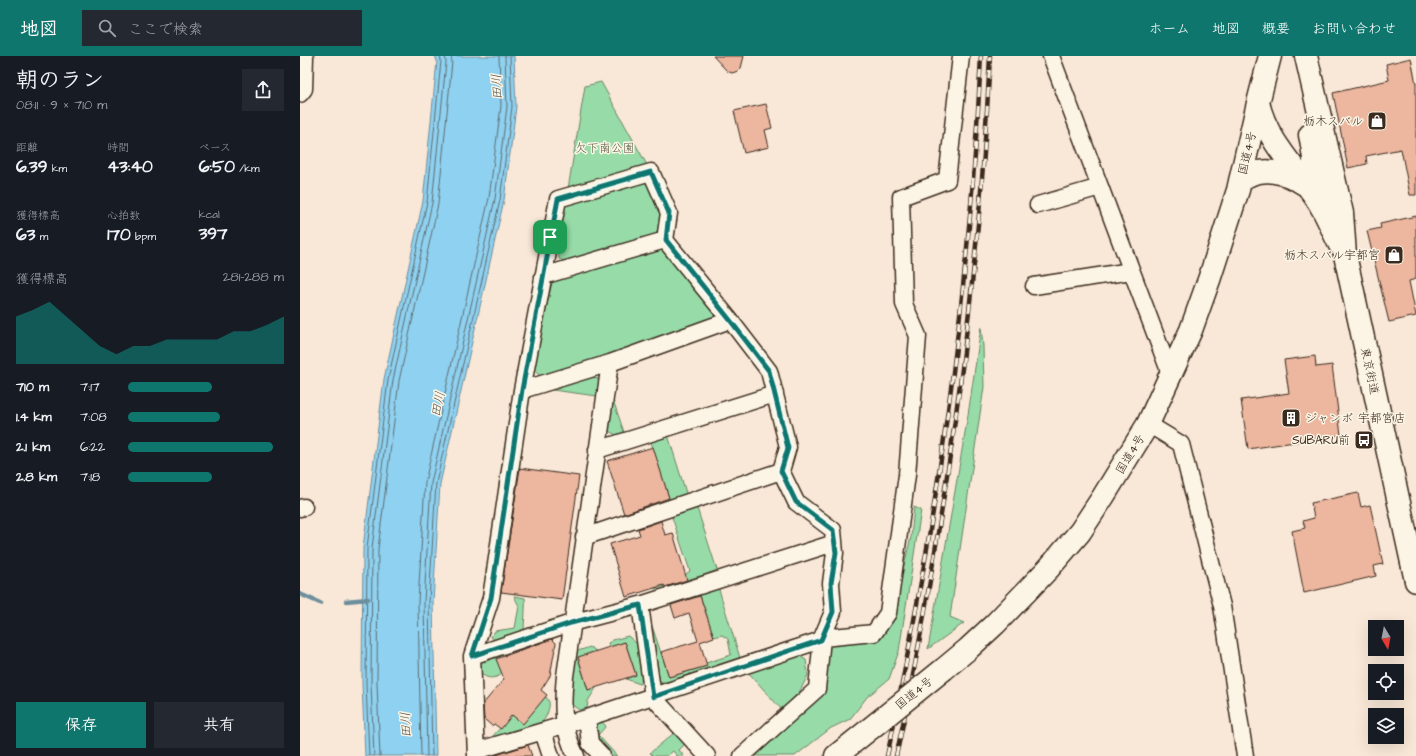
<!DOCTYPE html>
<html lang="ja">
<meta charset="utf-8">
<style>
body{margin:0;font-family:"Architects Daughter","Klee One",sans-serif;background:#242831;color:#f1f3f6;height:100vh;display:flex;flex-direction:column;font-size:15px;white-space:nowrap}
*{box-sizing:border-box;margin:0}
p{font-size:13px;color:#9ea1a6}
.icon{flex:none;width:22px;height:22px;fill:none;stroke:currentColor;stroke-width:2;stroke-linecap:round;stroke-linejoin:round}
.map{position:relative;flex:1;overflow:hidden}
.panel{display:flex;flex-direction:column;background:#171b24;width:300px}
.panel>*{flex:none}
.needle{width:26px;rotate:170deg}
.fabs{position:absolute;left:1068px;top:564px;display:grid;gap:8px}
.fabs a{display:grid;place-items:center;width:36px;height:36px;border-radius:0px;background:#171b24;box-shadow:0 4px 16px #0002;font-size:20px}
.pin{position:absolute;display:grid;place-items:center;width:34px;height:34px;color:#fff;margin:-17px;border-radius:8px;box-shadow:0 2px 6px #0006}
.round{display:grid;place-items:center;flex:none;width:42px;height:42px;border-radius:0px;background:#242831}
.overview{display:flex;align-items:center;justify-content:space-between;height:68px;padding:0 16px}
h1{font-size:22px;font-weight:700;line-height:30px}
.stats{display:grid;grid-template-columns:repeat(3,1fr);gap:6px;height:68px;padding:4px 16px}
.stats div{display:grid;align-content:center}
.stats b{font-size:17px;font-weight:700}
.stats small{font-size:11px;font-weight:400}
.stats p{font-size:11px}
.chart{height:112px;padding:8px 16px}
.chart p{display:flex;justify-content:space-between}
.chart svg{width:100%;height:72px;margin-top:4px;fill:#0f766e;opacity:.7}
.cta{display:flex;gap:8px;margin-top:auto;padding:8px 16px}
.cta a{flex:1;height:46px;border-radius:0px;background:#0f766e;color:#fff;font-size:16px;font-weight:700;line-height:46px;text-align:center}
.cta a+a{background:#242831;color:#f1f3f6}
ul{padding:0 16px;list-style:none;font-size:13px}
li{display:grid;grid-template-columns:64px 48px 1fr;align-items:center;height:30px}
li i{height:10px;border-radius:5px;background:#0f766e}
header{display:flex;align-items:center;gap:24px;box-sizing:border-box;height:56px;padding:0 20px;background:#0f766e;color:#fff}
header strong{font-size:19px}
nav{display:flex;gap:22px;margin-inline-start:auto;font-size:14px}
.search{width:280px;height:36px;background:#242831;display:flex;align-items:center;gap:10px;box-sizing:border-box;padding:0 14px;border-radius:0px;color:#9ea1a6;font-size:15px}
main{display:flex;flex:1;min-height:0}
.map>svg:first-child{display:block}
</style>
<header>
<strong>地図</strong>
<div class="search"><svg class="icon" aria-label="search" viewBox="0 0 24 24"><circle cx="10" cy="10" r="6"/><path d="M15 15l6 6"/></svg>ここで検索</div>
<nav><a>ホーム</a><a>地図</a><a>概要</a><a>お問い合わせ</a></nav>
</header>
<main>
<section class="panel">
<div class="overview"><div><h1>朝のラン</h1><p>08:11 · 9 × 710 m</p></div><a class="round"><svg class="icon" aria-label="share" viewBox="0 0 24 24"><path d="M12 15V3M7 8l5-5 5 5M5 13v7h14v-7"/></svg></a></div>
<div class="stats">
<div><p>距離</p><b>6.39<small> km</small></b></div>
<div><p>時間</p><b>43:40</b></div>
<div><p>ペース</p><b>6:50<small> /km</small></b></div>
</div>
<div class="stats">
<div><p>獲得標高</p><b>63<small> m</small></b></div>
<div><p>心拍数</p><b>170<small> bpm</small></b></div>
<div><p>kcal</p><b>397</b></div>
</div>
<div class="chart"><p><span>獲得標高</span>281–288 m</p>
<svg viewBox="0 0 160 44" preserveAspectRatio="none"><path d="M0 44V15L10 11L20 6L30 15L40 24L50 33L60 38L70 33L80 33L90 29L100 29L110 29L120 29L130 24L140 24L150 20L160 15V44z"/></svg>
</div>
<ul>
<li><b>710 m</b>7:17<i style="width:54%"></i></li>
<li><b>1.4 km</b>7:08<i style="width:59%"></i></li>
<li><b>2.1 km</b>6:22<i style="width:93%"></i></li>
<li><b>2.8 km</b>7:18<i style="width:54%"></i></li>
</ul>
<div class="cta"><a>保存</a><a>共有</a></div>
</section>
<div class="map">
<svg width="1116" height="700" viewBox="0 0 1116 700">
<rect width="100%" height="100%" fill="#f9e8d7"/>
<filter id="ink" filterUnits="userSpaceOnUse"><feTurbulence type="fractalNoise" baseFrequency=".025" numOctaves="2"/><feDisplacementMap in="SourceGraphic" scale="8" xChannelSelector="R" yChannelSelector="G"/><feConvolveMatrix kernelMatrix="1 2 1 2 8 2 1 2 1" color-interpolation-filters="sRGB"/></filter>
<g filter="url(#ink)">
<path fill="#97dca8" stroke="#698363" d="M301,26l46,83 -79,24 17,-103z
M339,123l8,3 15,34v8l-8,13 -87,25 -8,-3 -1,-18 7,-35 6,-7z
M357,192l8,1 52,64 -2,8 -174,56 -9,-9 20,-85 7,-6z
M681,271l2,19 1,41 -34,230 14,6 -36,26 40,-234z
M291,320l7,3 1,5 -2,12 -52,-7z
M312,341l12,35 -8,3 -11,-6z
M367,376l20,64 -17,5 -20,-62z
M396,449l21,65 -13,5 -49,14 -1,-1 3,-1 -1,-4 30,-9 4,-3 -19,-57z
M614,451l7,3 -22,141 -10,28 -22,18 -17,22 -19,9 -36,28h-46l73,-67 5,-46 64,-24 20,-82z
M417,527l23,75 -72,24h-6l-8,-4 -6,-64 21,63 38,-11 -1,-3 25,-8 -3,-16 -6,-4 -8,2 -15,-45z
M214,540l11,2c1,4 -1,26 -1,32l-15,7 -14,3 -4,-3 4,-6 20,-3 4,-22z
M328,580l9,8 5,36 -2,4 -14,-5 10,-4 -11,-33 -16,6 -1,-5 5,-3z
M290,591l6,4 -18,7 10,32 8,-2 -8,13 -1,7 -8,2 -8,-6 4,-52z
M199,598l7,13v4c-7,7 -20,11 -26,0 -1,-3 -1,-7 -2,-10z
M496,598l10,6 2,15 -8,16 -18,19 -34,-38z
M246,641c4,5 4,7 2,14 -1,4 -3,8 -6,11 -10,7 -39,12 -51,16l21,-23z
M298,662l8,8 -8,9 19,21h-11l-10,-13 -1,-24z
M374,677l11,11 -6,6 5,6h-7l-4,-5 -6,5h-14l-3,-3z"/>
<path fill="#8fd1f0" stroke="#6d8e9c" d="M135,0h79l2,51 -12,93 -64,284 -7,118 3,154h-71l-3,-72 1,-136 21,-169 39,-178 14,-140z"/>
<g fill="none" stroke-linecap="round" stroke-linejoin="round">
<path stroke="#5d6d72" stroke-width="1" d="M69,700l-3,-72 1,-136 21,-168 39,-178 14,-141 -1,-5
M74,700l-3,-72 1,-136 21,-168 39,-177 14,-141 -1,-6
M80,700l-3,-72 1,-135 21,-168 39,-177 14,-142 -1,-6
M121,700l-3,-154 7,-120 64,-284 12,-92 -2,-50
M127,700l-3,-154 7,-119 64,-284 12,-92 -2,-51
M132,700l-3,-154 7,-119 64,-283 12,-93 -2,-51"/>
<path stroke="#6d8e9c" stroke-width="4.5" d="M0,538l20,9
M46,545l22,-2"/>
</g>
<path fill="#ecb69f" stroke="#3b2a1e" d="M413,0h31l-3,12 -3,3 -6,2 -5,-2z
M1111,2l5,26v111h-6l-9,-46 -35,7 1,8 -19,4 -15,-75 56,-13 -3,-16z
M466,48l6,24 -7,2 4,17 -25,6 -10,-42z
M1116,160v63l-7,2 7,35 -27,6 -22,-91 14,-3 -1,-4z
M1015,300l1,11 16,-2 9,70 -93,14 -7,-49 48,-7 -5,-33z
M353,391l16,51 -45,16 -17,-53z
M220,412l59,8 -17,124 -61,-8z
M1058,437l3,14 9,-2 13,59 -9,2 2,10 -72,17 -12,-62 13,-3 -2,-7 11,-3 -3,-15z
M361,465l4,14 8,-2 14,47 -22,7 -1,-2 -38,12 -16,-53 30,-9 -2,-6z
M400,540l14,41 -14,5 7,24 -38,11 -8,-25 37,-11 -9,-28 -14,5 -4,-13z
M252,583l4,4 -6,33 -9,14 6,5 -24,29 -11,-9 -11,14 -7,-5 -2,2 -8,-7 -1,-15 21,-25 -8,-20z
M325,586l11,33 -48,15 -10,-33z
M228,689l4,11h-39z"/>
<g fill="none" stroke-linecap="round" stroke-linejoin="round">
<g stroke="#3b2a1e" stroke-width="19">
<path id="minor" d="M751,0l120,320
M0,38l4,-5 1,-33
M738,149l62,-18
M243,220l122,-36
M734,230l97,-15
M222,334l88,-27 120,-43
M848,368l33,20 41,162 23,150
M297,394l178,-56
M0,452l4,-1
M284,481l197,-66
M340,549l13,92 54,59
M172,600l4,100
M287,662l3,25 12,13
M243,676l8,24
M176,695l111,-33 234,-78 12,-28 -2,-29 4,-30 -2,-23 -37,-28 -15,-31 7,-24 -19,-76 -39,-51 -65,-80 4,-27 -18,-41 -93,27 -36,191 -31,208 -19,58 99,-33 69,-18 194,-62
M276,700c-14,-29 -14,-49 -11,-80l45,-313
M442,700l75,-67 5,-51 52,-5 14,-20 19,-138 11,-139 -14,-32 -3,-107 46,-17 14,-124"/>
</g>
<g stroke="#3b2a1e" stroke-width="25">
<path id="trunk" d="M1006,0l36,157 3,42 71,326
M958,46c8,38 38,66 58,96 10,14 16,32 24,47
M1010,79c5,21 6,42 7,64
M940,125c19,-16 45,-10 64,3
M644,613l24,-20 27,-25 54,-56 31,-36 23,-35 45,-73 43,-94 19,-53 28,-87 20,-87 12,-47
M536,700l35,-28"/>
</g>
<use href="#minor" stroke="#fcf5e5" stroke-width="16"/>
<use href="#trunk" stroke="#fcf5e5" stroke-width="22"/>
<g stroke="#3b2a1e" stroke-width="4.5">
<path id="rail" d="M587,700c15,-67 27,-135 39,-202 28,-165 47,-331 55,-498
M596,700c15,-66 27,-132 38,-199 28,-166 48,-333 56,-501"/>
</g>
<use href="#rail" stroke="#fcf5e5" stroke-width="3" stroke-dasharray="9" stroke-linecap="butt"/>
<g stroke="#3b2a1e" stroke-width="25" stroke-linecap="butt">
<path id="trunk-bridge" d="M571,672l73,-59"/>
</g>
<use href="#trunk-bridge" stroke="#fcf5e5" stroke-width="22"/>
</g>
</g>
<g fill="none" stroke-linecap="round" stroke-linejoin="round" filter="url(#ink)">
<g stroke="#fff" stroke-width="8">
<path id="route" d="M351,116l18,41 -3,27 64,80 39,51 19,77 -7,23 15,31 37,28 3,23 -5,30 2,29 -12,28 -168,57 -13,-92 -69,18 -99,33 19,-58 31,-208 36,-191z"/>
</g>
<use href="#route" stroke="#0f766e" stroke-width="5"/>
</g>
<defs>
<g id="shop-square" transform="scale(1)"><rect x="-9" y="-9" width="18" height="18" rx="4" fill="#3b2a1e" stroke="#fcf5e5"/><path d="M-5-2.5h2.3a2.7 3.5 0 0 1 5.4 0H5L5.5 6h-11ZM-1.5-2.5h3a1.5 2.3 0 0 0-3 0Z" fill="#fff"/></g>
<g id="building-square" transform="scale(1)"><rect x="-9" y="-9" width="18" height="18" rx="4" fill="#3b2a1e" stroke="#fcf5e5"/><path d="M-4-6H4V6H1V3H-1V6H-4ZM-2.5-4.3h1.7v1.8h-1.7ZM.8-4.3h1.7v1.8H.8ZM-2.5-1h1.7V.8h-1.7ZM.8-1h1.7V.8H.8Z" fill="#fff"/></g>
<g id="bus-square" transform="scale(1)"><rect x="-9" y="-9" width="18" height="18" rx="4" fill="#3b2a1e" stroke="#fcf5e5"/><path d="M-5-6H5V4H4V6H2V4H-2V6H-4V4H-5ZM-3.5-4V0h7V-4ZM-3.5 1.2v1.5H-2V1.2ZM2 1.2v1.5H3.5V1.2Z" fill="#fff"/></g>
</defs>
<g fill-rule="evenodd">
<use href="#shop-square" x="1077" y="65"/>
<use href="#shop-square" x="1094" y="199"/>
<use href="#building-square" x="991" y="362"/>
<use href="#bus-square" x="1064" y="384"/>
</g>
<g text-anchor="middle" stroke-width="3" stroke-linejoin="round" paint-order="stroke">
<g font-size="12" fill="#3b2a1e" stroke="#fcf5e5" text-anchor="end">
<text x="1063" y="69">栃木スバル</text>
<text x="1080" y="203">栃木スバル宇都宮</text>
<text x="1005" y="366" text-anchor="start">ジャンボ 宇都宮店</text>
<text x="1050" y="388">SUBARU前</text>
</g>
<g font-size="12" fill="#525640" stroke="#fcf5e5">
<text x="305" y="96">欠下南公園</text>
</g>
<g font-size="12" fill="#3b2a1e" stroke="#fcf5e5">
<text transform="translate(947 97) rotate(-77)" y="4">国道4号</text>
<text transform="translate(1070 315) rotate(78)" y="4">東京街道</text>
<text transform="translate(830 398) rotate(-59)" y="4">国道4号</text>
<text transform="translate(614 637) rotate(-39)" y="4">国道4号</text>
</g>
<g font-size="13" font-style="italic" fill="#505452" stroke="#fcf5e5">
<text transform="translate(196 31) rotate(-93)" y="5">田川</text>
<text transform="translate(137 348) rotate(-79)" y="5">田川</text>
<text transform="translate(105 669) rotate(-93)" y="5">田川</text>
</g>
</g>
</svg>
<div class="fabs">
<a><svg class="needle" viewBox="-14 -14 28 28"><path d="M0-13l5 13h-10z" fill="#e53935"/><path d="M0 13l5-13h-10z" fill="#9ea1a6"/></svg></a>
<a><svg class="icon" aria-label="locate" viewBox="0 0 24 24"><circle cx="12" cy="12" r="6"/><path d="M12 2v4M12 18v4M2 12h4M18 12h4"/></svg></a>
<a><svg class="icon" aria-label="layers" viewBox="0 0 24 24"><path d="M12 4l9 5-9 5-9-5zM3 14l9 5 9-5"/></svg></a>
</div>
<div class="pin" style="left:250px;top:181px;background:#1e9e55"><svg class="icon" aria-label="arrive" viewBox="0 0 24 24"><path d="M6 21V4h12l-3 4 3 4H6"/></svg></div>
</div>
</main>
